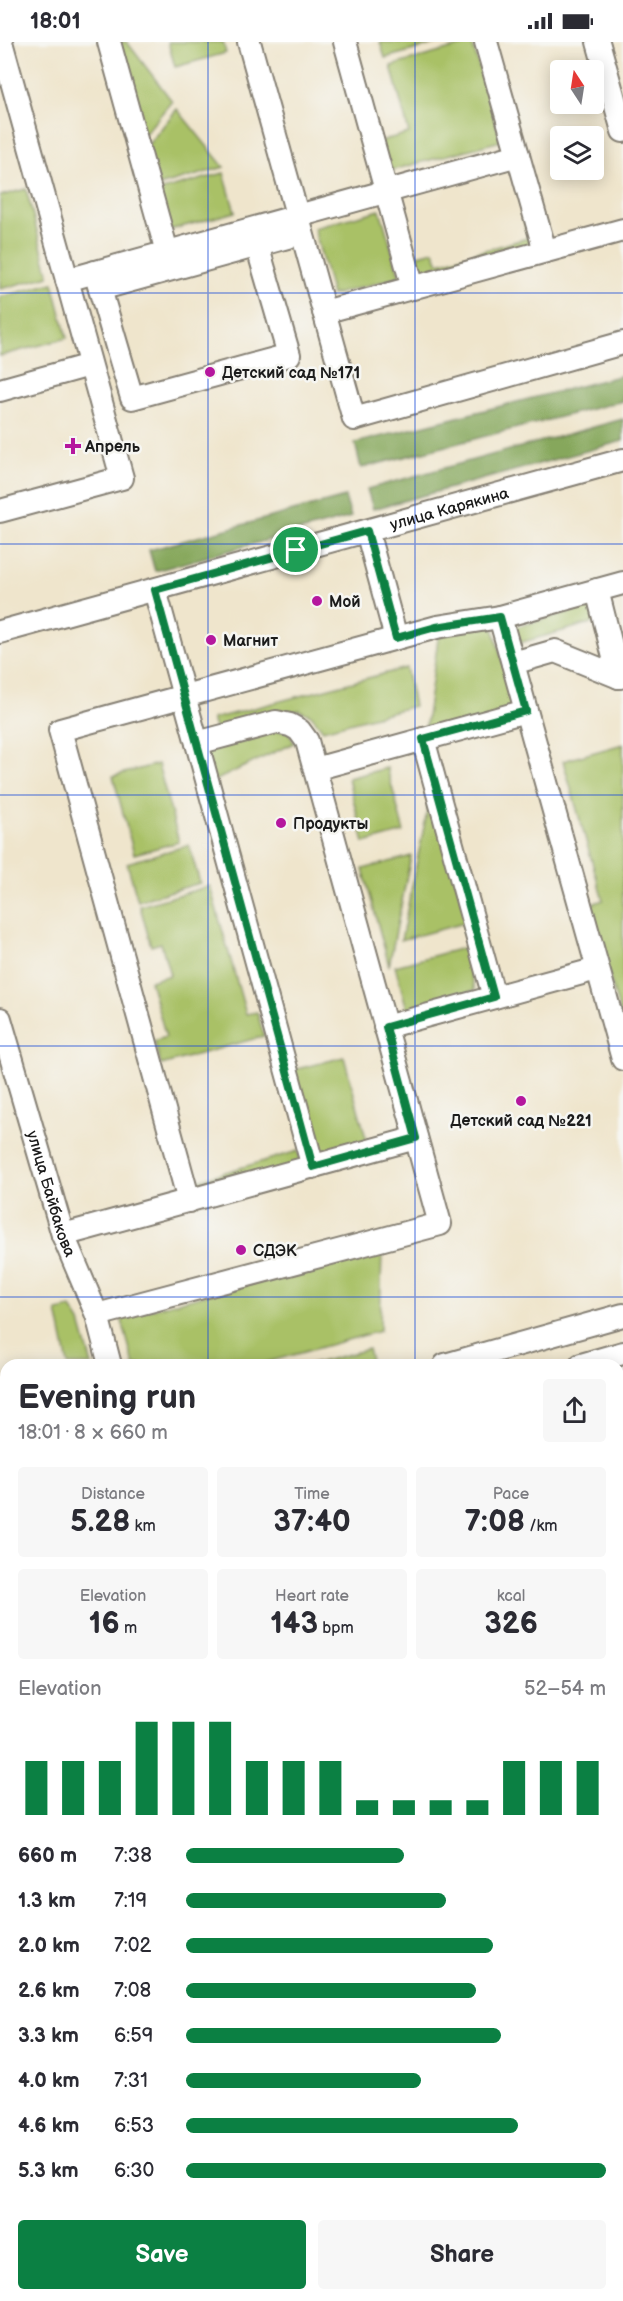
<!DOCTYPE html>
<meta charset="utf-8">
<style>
body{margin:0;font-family:"Balsamiq Sans",sans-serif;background:#f7f7f7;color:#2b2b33;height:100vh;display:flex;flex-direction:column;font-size:22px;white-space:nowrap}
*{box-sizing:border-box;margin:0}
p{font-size:20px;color:#7c7c81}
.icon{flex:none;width:33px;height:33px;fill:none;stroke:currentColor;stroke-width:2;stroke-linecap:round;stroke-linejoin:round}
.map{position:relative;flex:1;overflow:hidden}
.sheet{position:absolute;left:0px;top:1317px;width:624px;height:942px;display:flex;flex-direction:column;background:#fff;border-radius:18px 18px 0 0;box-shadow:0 3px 15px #0003}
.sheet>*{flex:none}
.needle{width:39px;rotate:348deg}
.controls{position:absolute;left:550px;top:18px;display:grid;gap:12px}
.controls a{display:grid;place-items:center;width:54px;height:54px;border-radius:6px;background:#fff;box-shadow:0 3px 15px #0003;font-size:30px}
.pin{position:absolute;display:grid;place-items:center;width:51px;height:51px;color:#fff;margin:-26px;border:3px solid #fff;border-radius:50%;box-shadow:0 2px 6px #0007}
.round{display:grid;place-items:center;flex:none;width:63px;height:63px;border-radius:6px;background:#f7f7f7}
.head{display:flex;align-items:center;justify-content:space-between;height:102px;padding:0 18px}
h1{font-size:33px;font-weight:700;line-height:45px}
.metrics{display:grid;grid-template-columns:repeat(3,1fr);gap:9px;height:102px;padding:6px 18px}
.metrics div{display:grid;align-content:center;border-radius:6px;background:#f7f7f7;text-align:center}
.metrics b{font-size:30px;font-weight:700}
.metrics small{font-size:16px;font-weight:400}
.metrics p{font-size:16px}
.chart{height:168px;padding:12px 18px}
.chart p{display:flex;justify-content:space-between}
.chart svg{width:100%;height:108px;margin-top:6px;stroke:#0b8043;stroke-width:6}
.cta{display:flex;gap:12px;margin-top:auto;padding:12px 18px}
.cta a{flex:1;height:69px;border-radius:6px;background:#0b8043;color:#fff;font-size:24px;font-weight:700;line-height:69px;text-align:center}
.cta a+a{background:#f7f7f7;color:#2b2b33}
ul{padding:0 18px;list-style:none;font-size:20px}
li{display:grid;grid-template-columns:96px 72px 1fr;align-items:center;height:45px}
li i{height:15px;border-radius:8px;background:#0b8043}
.status{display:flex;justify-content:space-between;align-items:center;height:42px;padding:0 30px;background:#fff;direction:ltr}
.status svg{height:16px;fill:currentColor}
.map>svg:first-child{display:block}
</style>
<div class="status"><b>18:01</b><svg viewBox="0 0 49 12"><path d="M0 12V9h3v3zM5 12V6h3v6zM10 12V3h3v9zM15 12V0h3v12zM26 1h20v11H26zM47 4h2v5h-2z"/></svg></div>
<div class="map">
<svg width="623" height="2259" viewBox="0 0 623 2259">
<rect width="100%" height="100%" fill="#f6f6f2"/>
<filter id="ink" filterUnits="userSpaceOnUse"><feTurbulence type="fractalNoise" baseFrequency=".0167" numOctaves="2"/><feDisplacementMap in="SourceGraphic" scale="12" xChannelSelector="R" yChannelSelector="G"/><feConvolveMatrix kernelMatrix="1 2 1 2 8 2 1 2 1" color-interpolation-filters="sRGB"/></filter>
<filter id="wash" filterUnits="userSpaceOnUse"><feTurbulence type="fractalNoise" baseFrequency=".008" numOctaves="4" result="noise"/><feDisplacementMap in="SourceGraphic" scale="24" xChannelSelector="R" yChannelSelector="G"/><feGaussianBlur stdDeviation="1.35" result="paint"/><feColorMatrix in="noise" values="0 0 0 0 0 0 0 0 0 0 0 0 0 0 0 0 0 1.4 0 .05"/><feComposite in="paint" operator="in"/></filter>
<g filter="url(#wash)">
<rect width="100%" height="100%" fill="#efe5cc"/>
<path fill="#a9c166" stroke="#626e41" stroke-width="1.5" d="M116,0h11l45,59 -29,35z
M168,0h55l3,11 -51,14z
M380,0h63l-58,16z
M472,1l29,98 -120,32 -8,-30 36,-10 -18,-67z
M177,67l47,58 -65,19 -12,-40z
M224,131l11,39 -65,18 -11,-39z
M26,147l23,87 -49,13v-93z
M380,168l20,67 -68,18 -18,-67z
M531,173l8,30 -125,35 -6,-22 26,-7 5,12 89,-25 -5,-21z
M53,241l14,55 -67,18v-59z
M609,559l4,16 -101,28 -4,-16z
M487,564l30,107 -93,25 15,-106 48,-13 -3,-12z
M406,626l8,38 -91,24 -12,-15 -12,-5 -83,21 -4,-12z
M277,689h11l6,12 -84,40 -8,-30z
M623,702v280l-34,-119 14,-5 -40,-139z
M158,722l21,78 -45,12 -21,-78z
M387,726l17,64 -40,11 -16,-65z
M431,750l37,130 -67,18z
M189,803l11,38 -62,18 -11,-38z
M411,814l-22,110 -26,-97z
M210,844l36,128 11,-2 7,24 -103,29 -7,-24 12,-4 -16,-56 20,-6 -9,-32 -10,3 -11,-40z
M463,906l12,42 -68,19 -12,-43z
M344,1015l25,92 -54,14 -26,-92z
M298,1109l4,14 -109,32 -5,-14z
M382,1206l-2,83 -123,34h-123l-13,-48z
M71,1266l9,14 12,43h-24l-11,-54z
M368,1307l3,11 -17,5h-45z
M623,2134v125h-510l-2,-6h507v-118z"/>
<path fill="#86a75b" stroke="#51623c" stroke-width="1.5" d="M623,333v26l-262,67 -6,-25z
M623,377v22l-250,68 -6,-20z
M345,455l6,20 -196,54 -6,-21z"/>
</g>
<g filter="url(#ink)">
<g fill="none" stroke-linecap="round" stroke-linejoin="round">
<g stroke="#868074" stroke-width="26">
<g id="minor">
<path d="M109,0l58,210"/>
<path d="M249,0l105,377 269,-76"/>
<path d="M345,0l68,246"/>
<path d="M486,0l59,209"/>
<path d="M598,0l25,89"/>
<path d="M95,230l37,126 157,-43 -32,-110"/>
<path d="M67,238l451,-125"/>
<path d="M100,247l202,-56"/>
<path d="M324,270l299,-82"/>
<path d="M0,348l90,-25"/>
<path d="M0,469l122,-33 -121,-436"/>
<path d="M367,489l29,107"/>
<path d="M155,548l158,577"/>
<path d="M597,548l22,87"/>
<path d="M500,575l123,442"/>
<path id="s1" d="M0,590l623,-172"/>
<path d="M513,621l42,-12 64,26 4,-1"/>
<path d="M423,697l71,258"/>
<path d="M315,727l211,-58"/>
<path id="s2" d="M0,977l63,216 34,80 13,50"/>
<path d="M385,985l212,-58"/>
<path d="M189,1159l-129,-471 377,-103 63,-10 123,-34"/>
<path d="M63,1193l353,-97"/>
<path d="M97,1273l343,-91 -133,-483 -8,-11 -9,-5 -14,-3 -79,21"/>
<path d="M445,1323l178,-50"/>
<path d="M581,1323l42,-12"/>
<path d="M0,1390l6,17"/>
<path d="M0,1448l6,-2"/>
<path d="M618,1559l5,-2"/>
<path d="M0,1590l6,17"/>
<path d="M0,1837l6,22"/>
<path d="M618,1896l5,-1"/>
<path d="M618,2005h5"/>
<path d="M0,2056l6,-2"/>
<path d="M0,2088l6,-2"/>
<path d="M618,2113l5,-1"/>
<path d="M0,2146l6,-2"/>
</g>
</g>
<use href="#minor" stroke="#fff" stroke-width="22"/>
</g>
</g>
<g fill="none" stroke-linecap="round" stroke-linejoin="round" filter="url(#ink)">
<g stroke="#fff" stroke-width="12">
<path id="route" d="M367,489l29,107 40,-11 64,-10 26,94 -103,28 71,258 -108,30 30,111 -103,29 -158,-577z"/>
</g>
<use href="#route" stroke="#0b8043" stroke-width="8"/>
</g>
<path fill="none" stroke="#1d4ed8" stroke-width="1.5" stroke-opacity="0.55" d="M208,0v1323M415,0v1323M0,251h623M0,502h623M0,753h623M0,1004h623M0,1255h623M0,1506h6M618,1506h5M0,1757h6M618,1757h5M0,2008h6M618,2008h5M208,2253v6M415,2253v6"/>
<g fill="#b5179e" stroke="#f6f6f2" stroke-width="2">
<circle cx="210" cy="330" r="6"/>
<path d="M70 395h6v6h6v6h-6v6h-6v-6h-6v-6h6z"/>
<circle cx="317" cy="559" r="6"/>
<circle cx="211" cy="598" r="6"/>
<circle cx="281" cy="781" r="6"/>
<circle cx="521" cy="1059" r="6"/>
<circle cx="241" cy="1208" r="6"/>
</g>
<g text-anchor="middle" stroke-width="5" stroke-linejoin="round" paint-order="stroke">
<g font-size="16" font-weight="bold" fill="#1c1c1c" stroke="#f6f6f2" text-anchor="start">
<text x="222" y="336">Детский сад №171</text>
<text x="85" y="410">Апрель</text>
<text x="329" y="565">Мой</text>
<text x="223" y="604">Магнит</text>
<text x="293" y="787">Продукты</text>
<text x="521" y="1084" text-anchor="middle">Детский сад №221</text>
<text x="253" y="1214">СДЭК</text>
</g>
<g font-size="16" fill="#1c1c1c" stroke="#f6f6f2">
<text dy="6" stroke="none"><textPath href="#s1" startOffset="466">улица Карякина</textPath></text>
<text dy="6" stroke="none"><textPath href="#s2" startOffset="182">улица Байбакова</textPath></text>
</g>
</g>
</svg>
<div class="controls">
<a><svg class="needle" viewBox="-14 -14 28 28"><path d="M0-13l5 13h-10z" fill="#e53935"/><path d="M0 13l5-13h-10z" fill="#7c7c81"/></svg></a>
<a><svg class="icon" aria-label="layers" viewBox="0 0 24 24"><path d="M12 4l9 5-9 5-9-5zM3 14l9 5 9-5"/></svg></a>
</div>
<div class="pin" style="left:296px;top:508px;background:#1e9e55"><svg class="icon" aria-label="arrive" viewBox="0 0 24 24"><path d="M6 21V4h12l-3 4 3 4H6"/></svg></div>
<section class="sheet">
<div class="head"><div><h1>Evening run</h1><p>18:01 · 8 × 660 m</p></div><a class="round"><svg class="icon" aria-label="share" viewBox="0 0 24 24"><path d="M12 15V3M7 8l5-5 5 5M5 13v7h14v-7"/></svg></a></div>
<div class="metrics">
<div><p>Distance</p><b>5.28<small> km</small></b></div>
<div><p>Time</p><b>37:40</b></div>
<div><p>Pace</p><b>7:08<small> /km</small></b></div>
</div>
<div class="metrics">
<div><p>Elevation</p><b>16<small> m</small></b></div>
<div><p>Heart rate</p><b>143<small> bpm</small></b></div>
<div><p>kcal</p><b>326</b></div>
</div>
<div class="chart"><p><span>Elevation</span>52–54 m</p>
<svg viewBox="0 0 160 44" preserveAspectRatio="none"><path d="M5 44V22M15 44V22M25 44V22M35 44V6M45 44V6M55 44V6M65 44V22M75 44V22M85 44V22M95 44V38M105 44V38M115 44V38M125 44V38M135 44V22M145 44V22M155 44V22"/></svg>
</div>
<ul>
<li><b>660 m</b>7:38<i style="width:52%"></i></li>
<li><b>1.3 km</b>7:19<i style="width:62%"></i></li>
<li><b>2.0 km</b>7:02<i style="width:73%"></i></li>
<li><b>2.6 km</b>7:08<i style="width:69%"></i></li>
<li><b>3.3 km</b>6:59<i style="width:75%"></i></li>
<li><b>4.0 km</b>7:31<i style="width:56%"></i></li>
<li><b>4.6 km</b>6:53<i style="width:79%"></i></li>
<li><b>5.3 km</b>6:30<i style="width:100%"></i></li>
</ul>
<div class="cta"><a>Save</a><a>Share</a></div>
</section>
</div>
